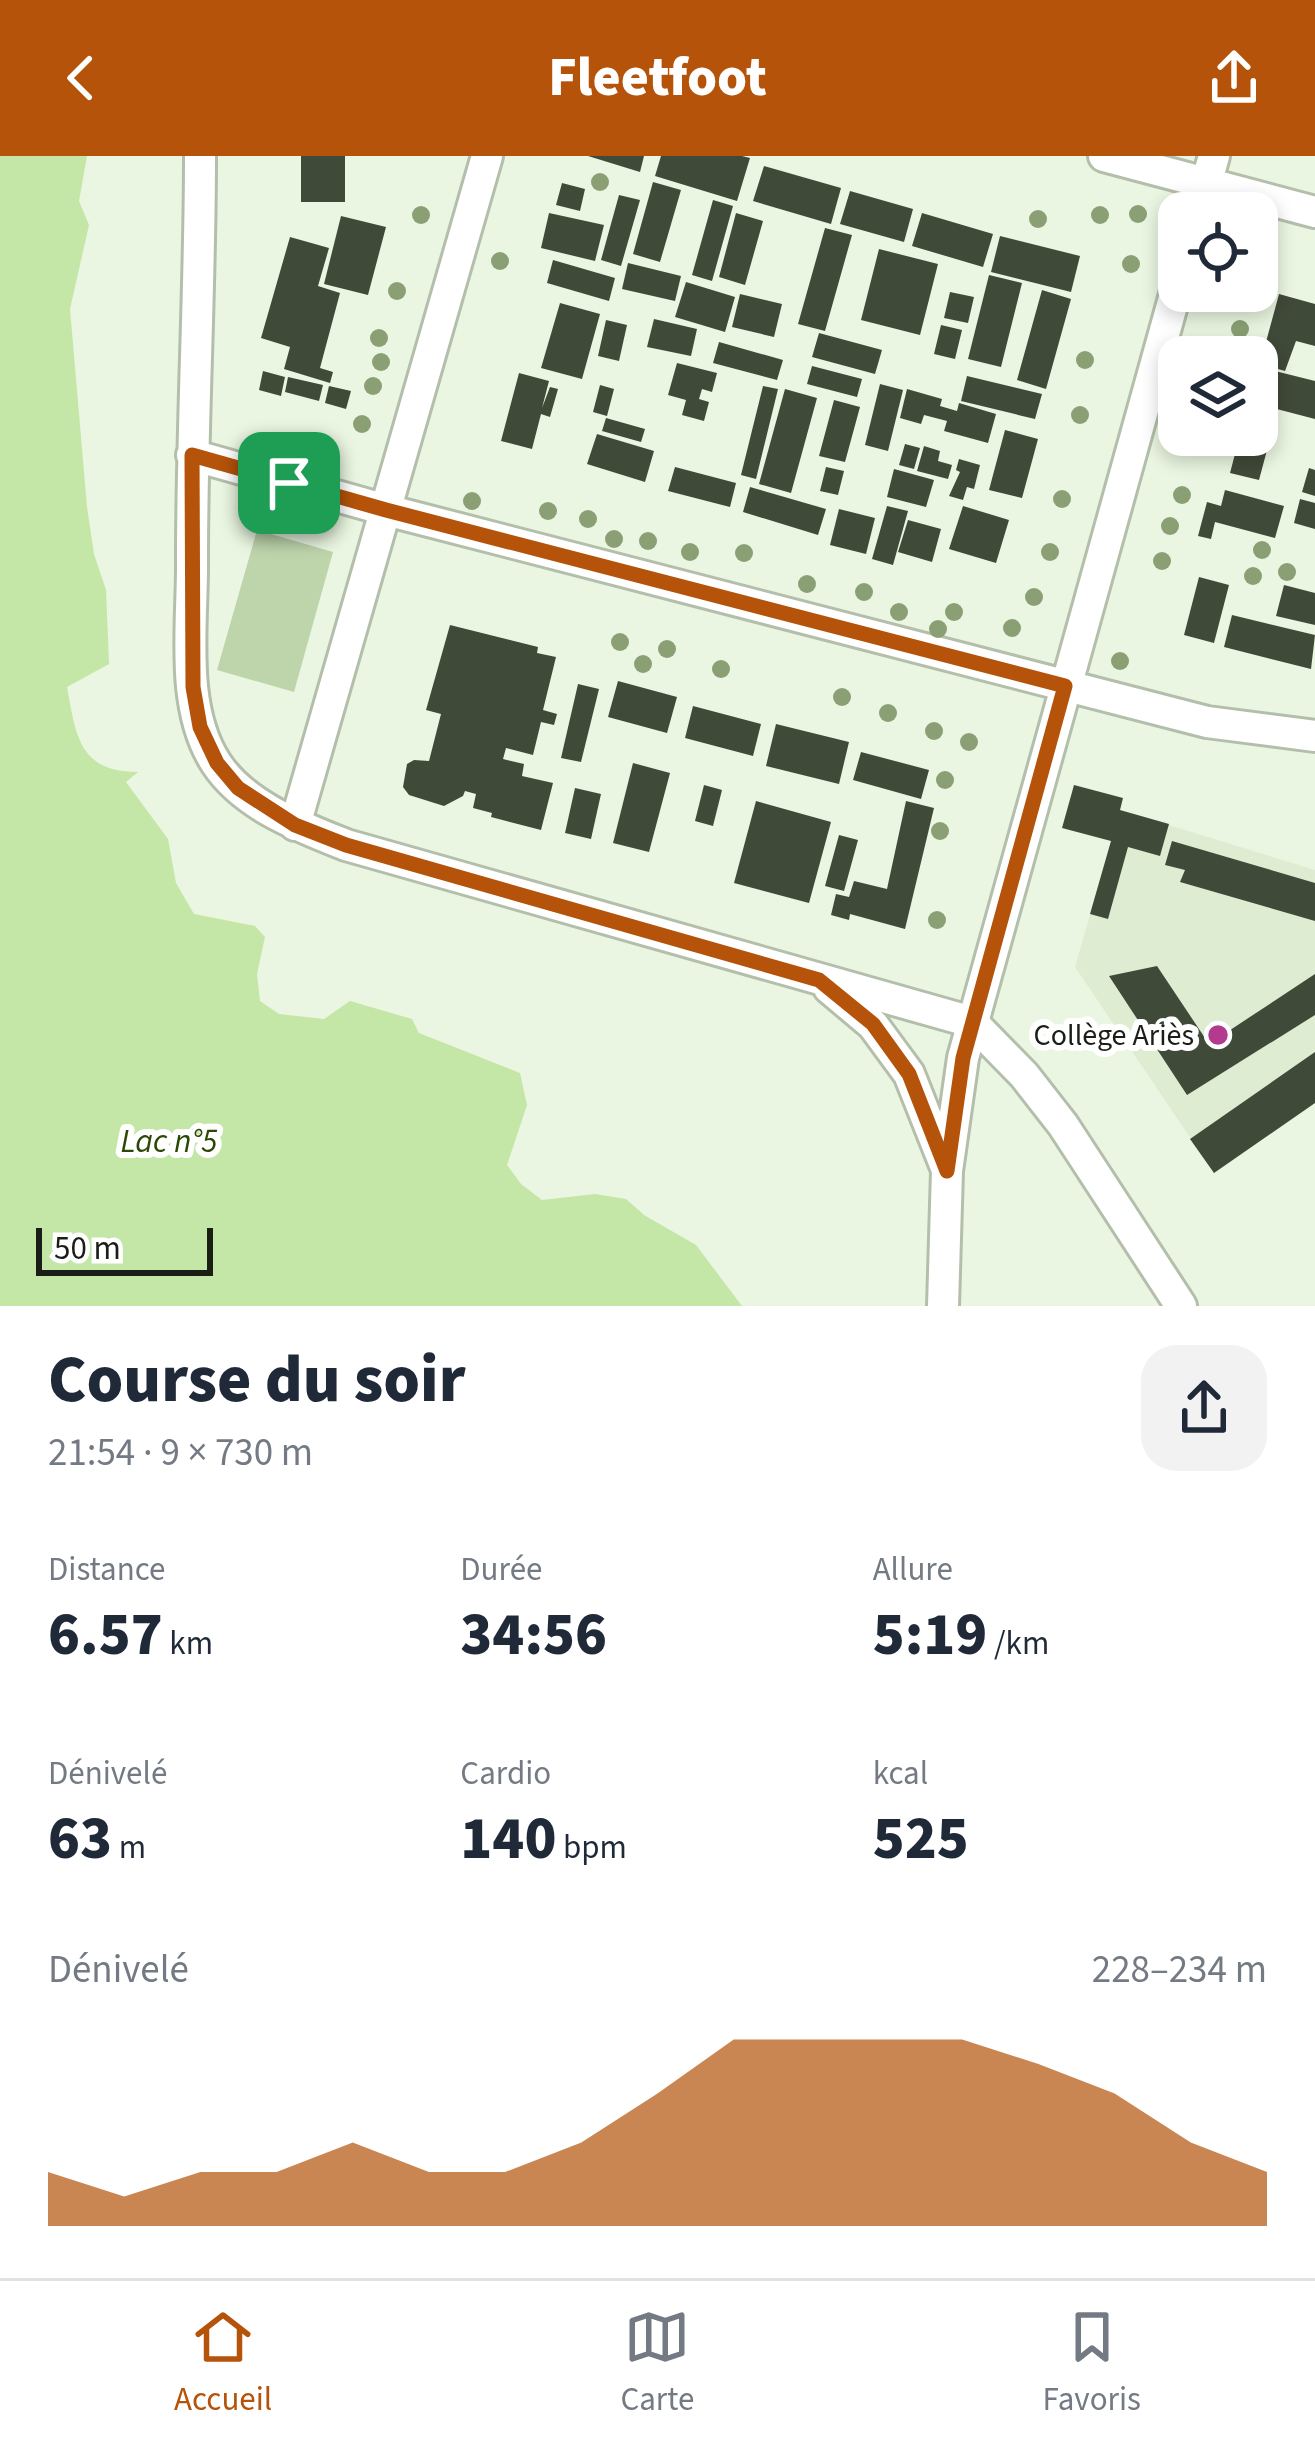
<!DOCTYPE html>
<html lang="fr">
<meta charset="utf-8">
<style>
body{margin:0;font-family:"Source Sans 3",sans-serif;background:#f2f2f3;color:#1f2937;height:100vh;display:flex;flex-direction:column;font-size:45px;white-space:nowrap}
*{box-sizing:border-box;margin:0}
p{font-size:39px;color:#747a83}
.icon{flex:none;width:66px;height:66px;fill:none;stroke:currentColor;stroke-width:2;stroke-linecap:round;stroke-linejoin:round}
.map{position:relative;height:1150px;overflow:hidden}
.drawer{display:flex;flex-direction:column;background:#fff;flex:1}
.drawer>*{flex:none}
.controls{position:absolute;left:1158px;top:36px;display:grid;gap:24px}
.controls a{display:grid;place-items:center;width:120px;height:120px;border-radius:24px;background:#fff;box-shadow:0 6px 18px #0003;font-size:60px}
.scale{position:absolute;left:36px;bottom:30px;width:177px;box-sizing:border-box;padding-left:12px;border:6px solid #1a1e17;border-top:0;font-size:33px;line-height:42px;white-space:nowrap;color:#1a1e17;-webkit-text-stroke:9px #fff;paint-order:stroke}
.pin{position:absolute;display:grid;place-items:center;width:102px;height:102px;color:#fff;margin:-51px;border-radius:24px;box-shadow:0 6px 18px #0006}
.round{display:grid;place-items:center;flex:none;width:126px;height:126px;border-radius:36px;background:#f2f2f3}
.summary{display:flex;align-items:center;justify-content:space-between;height:204px;padding:0 48px}
h1{font-size:66px;font-weight:800;line-height:90px}
.stats{display:grid;grid-template-columns:repeat(3,1fr);gap:18px;height:204px;padding:12px 48px}
.stats div{display:grid;align-content:center}
.stats b{font-size:60px;font-weight:800}
.stats small{font-size:33px;font-weight:400}
.stats p{font-size:33px}
.chart{height:336px;padding:24px 48px}
.chart p{display:flex;justify-content:space-between}
.chart svg{width:100%;height:216px;margin-top:12px;fill:#b45309;opacity:.7}
header{display:flex;justify-content:space-between;align-items:center;height:156px;padding:0 48px;background:#b45309;color:#fff;font-size:54px;font-weight:800}
.tabs{display:flex;justify-content:space-around;align-items:center;height:168px;border-top:3px solid #e0e1e3;background:#fff;font-size:33px;color:#747a83}
.tabs a{display:grid;justify-items:center;gap:6px}
.tabs .selected{color:#b45309}
.map>svg:first-child{display:block}
</style>
<header><svg class="icon" aria-label="back" viewBox="0 0 24 24"><path d="M15 5l-7 7 7 7"/></svg>Fleetfoot<svg class="icon" aria-label="share" viewBox="0 0 24 24"><path d="M12 15V3M7 8l5-5 5 5M5 13v7h14v-7"/></svg></header>
<div class="map">
<svg width="1315" height="1150" viewBox="0 0 1315 1150">
<rect width="100%" height="100%" fill="#eaf6e1"/>
<path fill="#deedd1" d="M1120,654l195,60v233l-101,70 -139,-206z"/>
<path fill="#bed5ac" d="M257,374l76,22 -39,140 -77,-22z"/>
<path fill="#c4e6a7" d="M0,0h87l-8,45 10,24 -19,84 17,198 7,47 12,36 3,74 -42,23c9,49 12,85 71,85l-12,10 42,57 8,44 18,31 61,12 10,11 -8,37 3,27 19,13 45,5 26,-18 62,18 7,14 101,40 7,32 -20,60 14,19 21,16 53,-6 31,5 18,16 52,30 46,61h-742z"/>
<path fill="#404a39" d="M301,0h44v46h-44z
M588,0h56l-4,16z
M661,0h81l8,2 -13,43 -82,-25z
M764,10l77,22 -10,36 -78,-23z
M653,26l28,8 -21,72 -27,-8z
M562,27l23,6 -5,22 -24,-6z
M850,35l63,18 -9,33 -64,-18z
M619,39l21,5 -19,66 -20,-6z
M713,44l20,6 -21,75 -20,-6z
M549,57l55,12 -9,36 -54,-13z
M736,57l27,8 -18,64 -26,-8z
M922,57l71,21 -10,33 -71,-21z
M341,60l45,11 -18,68 -44,-11z
M825,72l27,7 -27,96 -27,-7z
M1000,80l80,20 -9,36 -80,-20z
M290,81l39,11 -11,38 22,7 -20,75 13,4 -3,11 -46,-14 6,-22 -29,-9z
M879,93l59,15 -18,71 -59,-15z
M553,104l62,18 -6,23 -62,-18z
M628,107l53,13 -6,25 -53,-12z
M989,119l33,8 -21,84 -33,-8z
M686,126l49,15 -10,35 -50,-15z
M1042,134l29,9 -25,90 -29,-9z
M950,136l24,5 -6,26 -24,-5z
M740,138l42,10 -8,33 -42,-10z
M1279,138l36,10v42l-19,-5 -11,30 -25,-7z
M560,147l40,11 -18,65 -41,-11z
M654,163l43,10 -6,27 -44,-9z
M606,164l21,5 -8,36 -21,-5z
M941,169l21,5 -7,29 -21,-5z
M819,177l63,17 -7,24 -63,-17z
M719,186l64,18 -6,20 -64,-17z
M677,207l40,10 -5,19 -10,-3 -3,10 10,3 -5,19 -22,-6 4,-15 -18,-5z
M812,210l50,13 -5,18 -50,-13z
M1259,211l56,14v38l-58,-15z
M263,215l22,6 -4,19 -22,-6z
M519,217l30,8 -7,27 8,-21 8,2 -8,28 -9,-3 -9,35 -31,-8z
M967,220l75,18 -7,25 -74,-18z
M288,221l35,8 -4,16 -34,-9z
M880,228l23,6 -15,61 -23,-6z
M600,229l14,4 -7,27 -14,-4z
M329,230l22,5 -5,18 -21,-6z
M763,230l15,3 -22,90 -15,-4z
M785,233l32,9 -26,95 -32,-9z
M907,233l35,10 -2,7 17,5 2,-8 37,11 -8,29 -44,-12 3,-10 -23,-6 -3,9 -21,-6z
M834,244l26,7 -15,55 -26,-6z
M1257,252l20,5 -18,67 -29,-7 10,-38h17z
M606,262l39,11 -4,13 -39,-11z
M1005,274l33,9 -16,59 -33,-8z
M597,278l57,17 -9,31 -58,-18z
M905,288l15,4 -6,21 -15,-4z
M924,290l16,5 -2,10 14,4 -4,14 -31,-8z
M959,303l21,6 -6,24 -7,-2 -4,13 -14,-4 11,-24 -4,-2z
M675,311l61,16 -6,24 -62,-16z
M826,311l18,4 -6,24 -18,-4z
M1309,312l6,2v26l-13,-4z
M894,313l40,11 -8,27 -39,-10z
M750,331l76,22 -8,26 -75,-23z
M1225,334l59,16 -9,32 -60,-16 -4,17 -13,-3 9,-34 14,4z
M1300,343l15,4v26l-21,-6z
M887,350l21,5 -15,54 -21,-6z
M963,350l46,14 -13,43 -47,-14z
M839,353l36,9 -9,36 -36,-9z
M908,364l33,9 -9,33 -34,-10z
M1199,421l30,8 -15,58 -30,-8z
M1284,429l31,8v32l-39,-9z
M1232,459l83,20 -4,34 -87,-22z
M450,469l88,22 -1,6 19,4 -13,53 14,4 -3,11 -13,-3 -8,33 -27,-7 -3,11 21,5 -2,12 31,7 -12,47 -50,-13 1,-4 -19,-5 3,-14 -11,-3 -2,5 -19,10 -35,-11 -6,-8 4,-23 7,-4 15,1 12,-47 -15,-4z
M618,525l59,16 -10,36 -59,-16z
M578,528l21,5 -18,73 -20,-4z
M693,550l68,18 -8,32 -68,-18z
M776,568l73,18 -10,42 -73,-18z
M861,596l68,18 -8,29 -68,-19z
M633,607l37,10 -21,79 -36,-9z
M704,629l18,5 -9,36 -18,-5z
M1074,629l49,13 -3,12 49,14 -9,32 -32,-9 -20,72 -18,-5 21,-73 -49,-13z
M575,632l26,6 -10,45 -26,-6z
M756,645l75,21 -22,81 -75,-20z
M906,645l28,7 -29,121 -55,-15 -1,6 -18,-5 5,-21 13,3 5,-16 33,8z
M839,679l19,5 -14,51 -19,-5z
M1172,685l143,42v38l-135,-39 5,-12 -20,-5z
M1157,810l52,78 106,-70v41l-128,80 -78,-119z
M1315,896v51l-101,70 -24,-34z"/>
<g fill="none" stroke-linecap="round" stroke-linejoin="round">
<g stroke="#b4bfab" stroke-width="36">
<path id="minor" d="M200,0c0,134 -8,268 -8,402 1,65 -13,148 24,205 28,43 85,64 130,82l626,177 52,53 39,50 118,181
M1104,0l211,56
M1198,57l16,-57
M192,299l194,55 821,212 108,14
M295,669l192,-669
M829,832l44,37 36,49 38,96
M943,1150l4,-135 16,-113 216,-778"/>
</g>
<use href="#minor" stroke="#fff" stroke-width="30"/>
</g>
<g fill="#8aa074">
<circle cx="600" cy="26" r="9"/>
<circle cx="1138" cy="58" r="9"/>
<circle cx="421" cy="59" r="9"/>
<circle cx="1100" cy="59" r="9"/>
<circle cx="1038" cy="63" r="9"/>
<circle cx="500" cy="105" r="9"/>
<circle cx="1131" cy="108" r="9"/>
<circle cx="397" cy="135" r="9"/>
<circle cx="1240" cy="173" r="9"/>
<circle cx="379" cy="182" r="9"/>
<circle cx="1085" cy="204" r="9"/>
<circle cx="381" cy="206" r="9"/>
<circle cx="373" cy="230" r="9"/>
<circle cx="1080" cy="259" r="9"/>
<circle cx="362" cy="268" r="9"/>
<circle cx="1182" cy="339" r="9"/>
<circle cx="1062" cy="343" r="9"/>
<circle cx="472" cy="345" r="9"/>
<circle cx="548" cy="355" r="9"/>
<circle cx="588" cy="363" r="9"/>
<circle cx="1170" cy="370" r="9"/>
<circle cx="614" cy="383" r="9"/>
<circle cx="648" cy="385" r="9"/>
<circle cx="1262" cy="394" r="9"/>
<circle cx="690" cy="396" r="9"/>
<circle cx="1050" cy="396" r="9"/>
<circle cx="744" cy="397" r="9"/>
<circle cx="1162" cy="405" r="9"/>
<circle cx="1287" cy="416" r="9"/>
<circle cx="1253" cy="420" r="9"/>
<circle cx="807" cy="428" r="9"/>
<circle cx="864" cy="436" r="9"/>
<circle cx="1034" cy="441" r="9"/>
<circle cx="899" cy="456" r="9"/>
<circle cx="954" cy="456" r="9"/>
<circle cx="1012" cy="472" r="9"/>
<circle cx="938" cy="473" r="9"/>
<circle cx="620" cy="486" r="9"/>
<circle cx="667" cy="493" r="9"/>
<circle cx="1120" cy="505" r="9"/>
<circle cx="643" cy="508" r="9"/>
<circle cx="721" cy="513" r="9"/>
<circle cx="842" cy="541" r="9"/>
<circle cx="888" cy="557" r="9"/>
<circle cx="934" cy="575" r="9"/>
<circle cx="969" cy="586" r="9"/>
<circle cx="945" cy="624" r="9"/>
<circle cx="940" cy="675" r="9"/>
<circle cx="937" cy="764" r="9"/>
</g>
<g fill="none" stroke-linecap="round" stroke-linejoin="round">
<g stroke="#fff" stroke-width="24">
<path id="route" d="M192,299l194,55 679,176 -102,372 -16,113 -38,-97 -36,-50 -54,-44 -473,-135 -51,-20 -57,-37 -21,-25 -17,-36 -7,-40z"/>
</g>
<use href="#route" stroke="#b45309" stroke-width="15"/>
</g>
<circle fill="#b23a8f" stroke="#fff" stroke-width="4.5" cx="1218" cy="879" r="12"/>
<g text-anchor="middle" stroke-width="12" stroke-linejoin="round" paint-order="stroke">
<g font-size="30" fill="#1a1e17" stroke="#fff" text-anchor="end">
<text x="1194" y="889">Collège Ariès</text>
</g>
<g font-size="33" font-style="italic" fill="#2b4804" stroke="#fff">
<text x="169" y="996">Lac n°5</text>
</g>
</g>
</svg>
<div class="controls">
<a><svg class="icon" aria-label="locate" viewBox="0 0 24 24"><circle cx="12" cy="12" r="6"/><path d="M12 2v4M12 18v4M2 12h4M18 12h4"/></svg></a>
<a><svg class="icon" aria-label="layers" viewBox="0 0 24 24"><path d="M12 4l9 5-9 5-9-5zM3 14l9 5 9-5"/></svg></a>
</div>
<div class="scale">50 m</div>
<div class="pin" style="left:289px;top:327px;background:#1e9e55"><svg class="icon" aria-label="arrive" viewBox="0 0 24 24"><path d="M6 21V4h12l-3 4 3 4H6"/></svg></div>
</div>
<section class="drawer">
<div class="summary"><div><h1>Course du soir</h1><p>21:54 · 9 × 730 m</p></div><a class="round"><svg class="icon" aria-label="share" viewBox="0 0 24 24"><path d="M12 15V3M7 8l5-5 5 5M5 13v7h14v-7"/></svg></a></div>
<div class="stats">
<div><p>Distance</p><b>6.57<small> km</small></b></div>
<div><p>Durée</p><b>34:56</b></div>
<div><p>Allure</p><b>5:19<small> /km</small></b></div>
</div>
<div class="stats">
<div><p>Dénivelé</p><b>63<small> m</small></b></div>
<div><p>Cardio</p><b>140<small> bpm</small></b></div>
<div><p>kcal</p><b>525</b></div>
</div>
<div class="chart"><p><span>Dénivelé</span>228–234 m</p>
<svg viewBox="0 0 160 44" preserveAspectRatio="none"><path d="M0 44V33L10 38L20 33L30 33L40 27L50 33L60 33L70 27L80 17L90 6L100 6L110 6L120 6L130 11L140 17L150 27L160 33V44z"/></svg>
</div>
</section>
<nav class="tabs">
<a class="selected"><svg class="icon" aria-label="home" viewBox="0 0 24 24"><path d="M3 11l9-7 9 7M6 9v11h12V9"/></svg>Accueil</a>
<a><svg class="icon" aria-label="map" viewBox="0 0 24 24"><path d="M3 6l6-2 6 2 6-2v14l-6 2-6-2-6 2zM9 4v14M15 6v14"/></svg>Carte</a>
<a><svg class="icon" aria-label="saved" viewBox="0 0 24 24"><path d="M7 4h10v16l-5-4-5 4z"/></svg>Favoris</a>
</nav>
